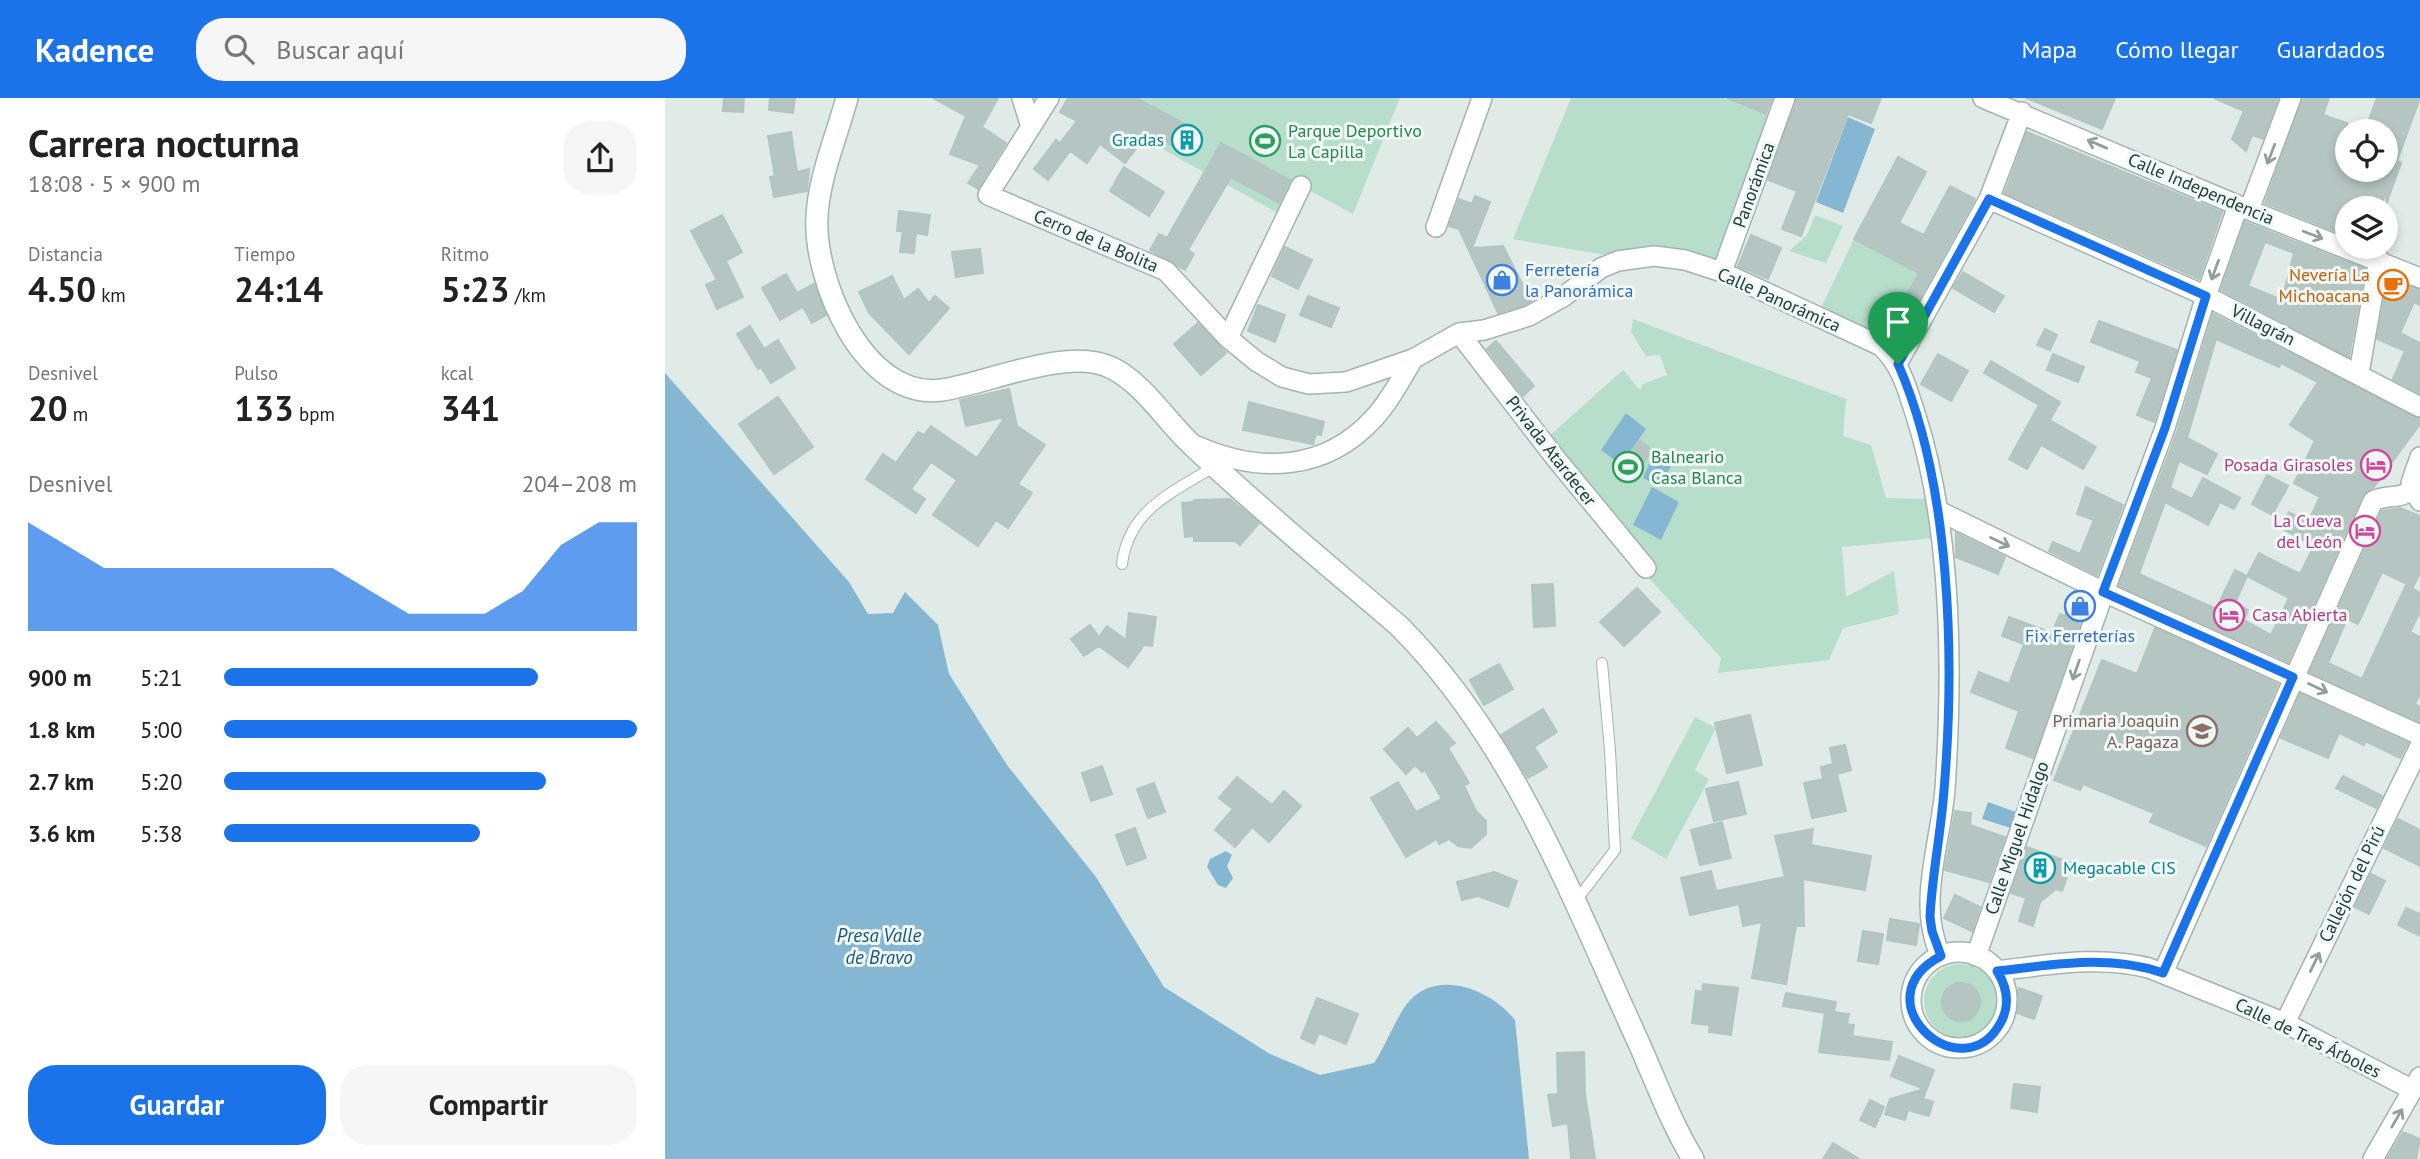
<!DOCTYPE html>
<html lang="es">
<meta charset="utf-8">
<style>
body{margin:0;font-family:"PT Sans",sans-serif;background:#f6f6f6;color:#222;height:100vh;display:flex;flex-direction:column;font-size:26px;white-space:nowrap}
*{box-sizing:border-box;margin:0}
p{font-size:23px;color:#767676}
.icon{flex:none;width:38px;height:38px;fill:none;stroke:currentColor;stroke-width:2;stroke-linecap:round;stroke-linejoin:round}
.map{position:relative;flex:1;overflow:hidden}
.sheet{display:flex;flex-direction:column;background:#fff;width:665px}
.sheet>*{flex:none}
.buttons{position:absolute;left:1670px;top:21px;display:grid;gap:14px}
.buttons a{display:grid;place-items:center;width:63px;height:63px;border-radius:50%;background:#fff;box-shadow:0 4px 10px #0003;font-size:35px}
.pin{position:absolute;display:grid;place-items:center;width:60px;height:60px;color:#fff;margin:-72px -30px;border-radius:50% 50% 50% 0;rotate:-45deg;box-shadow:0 0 7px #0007}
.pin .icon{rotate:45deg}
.round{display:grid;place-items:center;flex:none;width:74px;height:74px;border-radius:28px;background:#f6f6f6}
.headline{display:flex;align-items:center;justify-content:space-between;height:119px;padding:0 28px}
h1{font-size:38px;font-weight:600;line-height:52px}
.figures{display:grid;grid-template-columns:repeat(3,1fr);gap:10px;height:119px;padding:7px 28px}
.figures div{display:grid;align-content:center}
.figures b{font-size:35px;font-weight:600}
.figures small{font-size:19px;font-weight:400}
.figures p{font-size:19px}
.chart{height:196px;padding:14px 28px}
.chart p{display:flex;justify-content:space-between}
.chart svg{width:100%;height:126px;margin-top:7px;fill:#1a73e8;opacity:.7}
.button{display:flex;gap:14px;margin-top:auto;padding:14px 28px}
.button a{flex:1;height:80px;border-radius:28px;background:#1a73e8;color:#fff;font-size:28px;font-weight:600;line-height:80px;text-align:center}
.button a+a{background:#f6f6f6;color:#222}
ul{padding:0 28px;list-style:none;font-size:23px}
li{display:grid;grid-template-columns:112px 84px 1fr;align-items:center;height:52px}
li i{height:18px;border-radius:9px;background:#1a73e8}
header{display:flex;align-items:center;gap:42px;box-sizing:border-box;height:98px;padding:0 35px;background:#1a73e8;color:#fff}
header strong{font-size:33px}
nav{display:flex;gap:38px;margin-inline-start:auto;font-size:24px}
.search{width:490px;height:63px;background:#f6f6f6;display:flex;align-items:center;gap:18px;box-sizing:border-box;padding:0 24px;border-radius:28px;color:#767676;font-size:26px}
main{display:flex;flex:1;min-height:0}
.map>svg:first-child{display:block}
</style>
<header>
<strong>Kadence</strong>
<div class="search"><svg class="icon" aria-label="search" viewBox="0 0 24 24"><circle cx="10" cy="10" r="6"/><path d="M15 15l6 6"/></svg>Buscar aquí</div>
<nav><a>Mapa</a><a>Cómo llegar</a><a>Guardados</a></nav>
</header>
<main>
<section class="sheet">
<div class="headline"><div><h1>Carrera nocturna</h1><p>18:08 · 5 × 900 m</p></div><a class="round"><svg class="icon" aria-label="share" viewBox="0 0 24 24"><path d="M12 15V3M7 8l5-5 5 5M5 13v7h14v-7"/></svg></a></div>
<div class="figures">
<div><p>Distancia</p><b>4.50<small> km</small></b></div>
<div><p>Tiempo</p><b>24:14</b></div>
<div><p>Ritmo</p><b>5:23<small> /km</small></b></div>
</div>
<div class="figures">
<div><p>Desnivel</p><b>20<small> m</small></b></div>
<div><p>Pulso</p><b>133<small> bpm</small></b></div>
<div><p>kcal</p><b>341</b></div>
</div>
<div class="chart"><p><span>Desnivel</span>204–208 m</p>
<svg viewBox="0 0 160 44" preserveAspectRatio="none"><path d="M0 44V6L10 14L20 22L30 22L40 22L50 22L60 22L70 22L80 22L90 30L100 38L110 38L120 38L130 30L140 14L150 6L160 6V44z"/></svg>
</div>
<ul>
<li><b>900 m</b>5:21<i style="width:76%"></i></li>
<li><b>1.8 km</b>5:00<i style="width:100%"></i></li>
<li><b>2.7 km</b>5:20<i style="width:78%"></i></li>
<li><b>3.6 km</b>5:38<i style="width:62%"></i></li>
</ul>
<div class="button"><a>Guardar</a><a>Compartir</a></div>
</section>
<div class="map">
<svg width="1755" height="1061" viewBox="0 0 1755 1061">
<rect width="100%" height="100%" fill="#e0ebe8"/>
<path fill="#b7deca" d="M405,0h330l-47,116 -52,-28 -23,27z
M906,0h153l47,19 -53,144 -107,-5 -98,-17z
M1150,117l28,11 -17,37 -37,-12 18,-16z
M1189,141l65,34 -35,63 -63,-28z
M968,221l213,80 -3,37 28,9 15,53 45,1 4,39 -93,9 4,50 48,-26 5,43 -56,14 -14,32 -111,13 3,-15 -90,-100 -85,-119 77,-69 17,20 3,-6 24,-9 -7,-20 -14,1 -15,-24z
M1030,619l21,11 -21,42 14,9 -43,80 -35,-21z
M1259 903a37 37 0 1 1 74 0a37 37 0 1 1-74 0Z"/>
<path fill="#85b7d3" d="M1183,19l27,12 -32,84 -27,-11z
M0,275l184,209 19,32 25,-1 12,-21 33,33 11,49 58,91 89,112 68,110 106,67 50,21 54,-12c12,-18 20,-41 32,-58 29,-39 86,-15 109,15l14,139h-864z
M961,315l20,16 -25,36 -20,-15z
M987,359l19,9 -10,21 -18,-9z
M987,389l27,15 -18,38 -28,-15z
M1323,704l28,10 -5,16 -29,-9z
M561,753l6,4 -5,11 6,12 -7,10 -8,-3 -11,-18 3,-8z"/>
<path fill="#b5c6c2" stroke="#b2c5c1" stroke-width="2" fill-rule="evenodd" d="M59,0h20l-1,14 -20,-1z
M105,0h25l-2,15 -24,-3z
M268,0h65l-16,29 24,16 -28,46 -10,-6 12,-18 -30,-11 16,-38z
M403,0h68l65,35 -13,21 -40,-21 -23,30 -25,-19 -13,19 -21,-15 4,3 -22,29 -14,-11 22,-29 4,3 17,-22 -17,-9z
M1062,0h45l-6,16z
M1132,0h84l-10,25 -23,-9 -47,122 -19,-7 15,-38 -29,-11z
M1361,0h89l-13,31z
M1549,0h64l-15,41 -11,-4 -6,16 -14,-12 12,-28z
M1638,0h26l-6,17 24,8v47h38v-39h-20l12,-33h43l-23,63 4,2 -14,39 -2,-8 -5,14h-33v28l-82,-33z
M126,34l6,40 12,-3 -2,22 -33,6 -4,-20 5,-1 -7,-40z
M1362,34l195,80 -23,67 -194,-86z
M556,45l69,37 -11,23 -48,-26 -43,73 6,4 -9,16 -35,-20 9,-16 8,4z
M1233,59l28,15 -27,51 25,12 26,-49 25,13 -79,142 -11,-7 34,-61 -65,-34z
M459,69l40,25 -15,24 -39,-25z
M810,98l15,6 -18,46 31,-2 28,55 -7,4 -26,8 -39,-84 -10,-3 10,-27 13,5z
M234,113l31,4 -3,20 -11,-2 -2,20 -14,-1 3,-21h-6z
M57,117l20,37 -16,9 17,36 -26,12 -11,-24 11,-5 -26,-49z
M1580,124l120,47 -16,88 -128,-67zM1600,144l29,11 -12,47 -34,-14z
M1086,137l30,13 -13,31 -30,-13z
M620,149l27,13 -14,29 -26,-13z
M315,151l3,24 -27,4 -4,-25z
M1298,174l41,24 -10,16 -41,-24z
M121,176l11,19 17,-9 12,31 -14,8 -9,-16 -23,13 -18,-32z
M227,178l12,24 14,-11 11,14 6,-7 14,12 -40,46 -40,-41 -10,-21z
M1723,180l32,12v15l-6,-3 -14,31 20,10v50l-27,-14 12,-28 -28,-12z
M643,198l31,12 -8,19 -31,-12z
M593,207l27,10 -10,27 -27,-11z
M1548,216l207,105v5l-47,64 -11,8 -74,166 -169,-76 58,-154zM1551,241l63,28 2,-4 37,19 -28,43 25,16 -21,42 26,14 -12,25 -19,-10 -8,16 33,18 -14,28 -41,-21 -12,23 -12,-6 -19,39 -77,-35 26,-72 43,23 12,-23 14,7 6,-11 -37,-20 -11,21 -22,-11 9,-27 28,13 10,-20 -30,-16zM1582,478l42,22 -18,37 -27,-15 4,-10 -13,-7z
M1434,223l78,29 -23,72 -17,-7 15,-37 -16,-6 4,-11 -49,-19z
M533,225l28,30 -25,22 -27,-31z
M85,228l14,23 14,-9 17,28 -24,15 -10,-16 -3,2 -21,-35z
M1380,231l12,6 -7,15 -13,-5z
M831,243l38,45 -11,10 -36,-47z
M1273,256l30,17 -17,30 -30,-17z
M1388,256l31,13 -6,15 -31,-12z
M1326,263l69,41 -10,18 46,27 -13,22 -42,-24 -14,24 -18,-10 30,-54 -55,-32z
M344,291l8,37 28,19 -27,39 14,9 -24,35 -12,-8 -18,26 -45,-31 24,-35 -26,-18 -20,27 14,10 -9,14 -50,-34 17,-25 13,9 22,-31 6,3 7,-9 46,32 28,-41 -39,9 -6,-26z
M113,299l35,50 -39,27 -35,-50z
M584,304l75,20 -3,13 -5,-1 -3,10 -70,-14z
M975,343l12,9 -10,15 -13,-9z
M1602,377l21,11 -16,29 -20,-11z
M1421,389l37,18 -26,70 -48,-24 4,-9 27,12 14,-34 -17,-6z
M565,401l29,24 -19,22 -5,-4h-41v-5l-9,1 -3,-34 11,-1 1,-2z
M1735,410l20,8v57l-7,14 -31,-15 -24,52 -11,-5 -19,44 34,16 44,-94 14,8v19l-10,20 10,5v57l-5,10 5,3v15l-110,-50 72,-161z
M1291,435l49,24 -7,17 -42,-17z
M888,486l2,42 -21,1 -2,-42z
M972,490l23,24 -36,34 -24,-24z
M1409,493l15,7 -56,160 -27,-10 13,-37 -48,-19 8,-20 30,12 15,-40 -22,-8 7,-19 43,16 8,-19 5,2z
M464,515l27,4 -4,29 -8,-1 -16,22 -29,-21 -15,10 -13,-17 19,-14 9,12 8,-11 19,14z
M1490,530l123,56 -72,162 -56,-24 4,-9 -71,-29 -3,6 -26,-10 48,-120 35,14z
M834,566l14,25 -29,16 -14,-25z
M1635,596l108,49 -8,15 -35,-17 -1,4 -25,-12 -11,25 -47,-20z
M878,611l14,23 -23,15 13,20 -19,11 -27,-43z
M1085,617l12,50 -35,8 -12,-50z
M771,624l19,21 -7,5 21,35 -5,3 12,25 10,10v13l-15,14 -13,-2 -9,-7 -10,5 -2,-5 -31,18 -35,-59 27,-16 18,30 26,-13 -17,-29 -3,2 -7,-7 -9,9 -22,-25 24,-21 9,10z
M1180,647l6,25 -14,4 9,37 -34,7 -8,-35 19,-4 -2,-12 12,-3 -3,-16z
M437,668l10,28 -21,7 -9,-28z
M1678,678l39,20 -6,12 -40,-20z
M572,679l35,28 12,-14 17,15 -32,36 -17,-15 -17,20 -20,-17 18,-21 -14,-11z
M1073,684l8,32 -32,7 -8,-32z
M489,685l11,29 -17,6 -11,-29z
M1290,713l16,2 -1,12 35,12 -16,45 -44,-12z
M1733,721l22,11v36l-36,-18z
M1057,724l9,36 -31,7 -9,-35z
M470,730l11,30 -19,7 -11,-30z
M1148,731l-2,16 60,11 -6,34 -62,-11 1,47h-8l-10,58 -34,-6 10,-56 -19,4 -4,-22 -49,11 -9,-37 30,-7 5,20 69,-14 -10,-41z
M1362,749l45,16 -10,28 -6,-2 -16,13 -7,24 -14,-5 7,-23 -15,-5z
M829,774l23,9 -9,26 -30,-11 -16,4 -5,-18z
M1706,776l14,7 -16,33 -14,-7z
M1290,797l25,12 -8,24 -28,-13z
M1741,810l14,6v22l-22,-11z
M1225,821l29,5 -3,21 -29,-5z
M1198,833l20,3 -5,30 -20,-3z
M1277 904a19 19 0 1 1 38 0a19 19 0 1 1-38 0Z
M1038,886l35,4 -7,47 -22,-3 1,-7 -18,-2 4,-32 6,1z
M1354,890l23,8 -8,23 -23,-8z
M1121,895l50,9 -2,10 15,2 -2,10 7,1 -2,11 40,6 -3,18 -70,-8 6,-39 -42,-7z
M652,900l41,16 -12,30 -27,-11 -5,11 -13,-6z
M919,954l1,42 10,64 -24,1 -3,-36 -15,3 -5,-31 10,-1 -1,-41z
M1234,958l35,14 -11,29 10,3 -4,14 -21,-6 -3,10 -20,-6 5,-15 34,-10 -33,-13z
M1349,986l26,3 -3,25 -26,-4z
M1205,1002l14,7 -9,20 -15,-7z
M1738,1034l17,7 -4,20h-29z
M1168,1045l26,16h-36z"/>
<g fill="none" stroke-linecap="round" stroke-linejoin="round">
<g stroke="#a3b3b0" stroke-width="12">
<path id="lane" d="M457,466c7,-55 50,-71 93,-98
M910,804l40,-52 -5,-100 -8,-87"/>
</g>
<g stroke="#a3b3b0" stroke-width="22">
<path id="street" d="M357,0l9,29
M384,0l-61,97 178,76 62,67 28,23 26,16 27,7 37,-2 67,-23 46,-26 25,-3 45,-14 34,-19 38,-29 17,-7 36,-5 31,4 37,12 159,74c21,20 26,43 35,70 36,113 37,254 29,373 -4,53 -29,116 -4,167
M1318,0l266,112 171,68
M1324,101l217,97 214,111
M1584,112l42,-112
M771,129l46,-129
M1057,174l63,-174
M794,235l98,127 89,108
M563,240l73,-152
M1232,266l92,-165 33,-87
M1694,275l20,-114
M532,348c63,28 129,25 177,-28 16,-17 27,-39 39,-59
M1755,359l-9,26 9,18
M1274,413l165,81 316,143
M1246 902a48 48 0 1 1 96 0a48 48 0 1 1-96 0Z
M1311,858l128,-364 61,-164 41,-132 32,-90
M1332,873c50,-6 102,-16 152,-3l136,55 128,67
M1498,875l210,-472c14,-7 26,-1 39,-11
M1620,925l135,-277
M1708,1061l47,-82"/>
</g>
<g stroke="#9eb7b3" stroke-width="24">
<path id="secondary" d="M182,0c-10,37 -28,79 -30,118 -4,62 46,185 125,174 47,-7 126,-44 170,-22 32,16 54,53 80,77 66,63 137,121 207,181 114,114 172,269 238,413 18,40 33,82 56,120"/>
</g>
<use href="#lane" stroke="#fff" stroke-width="10"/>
<use href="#street" stroke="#fff" stroke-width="19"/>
<use href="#secondary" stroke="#fff" stroke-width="21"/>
</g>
<defs><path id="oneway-shaft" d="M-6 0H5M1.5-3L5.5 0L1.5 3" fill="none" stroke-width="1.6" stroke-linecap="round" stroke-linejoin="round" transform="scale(1.75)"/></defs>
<g stroke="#909e9c">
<use href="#oneway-shaft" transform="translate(1432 46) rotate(-157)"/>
<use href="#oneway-shaft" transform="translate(1606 56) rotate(111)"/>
<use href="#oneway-shaft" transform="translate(1648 137) rotate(21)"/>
<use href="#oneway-shaft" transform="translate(1550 172) rotate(110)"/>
<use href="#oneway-shaft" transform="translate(1335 444) rotate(26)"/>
<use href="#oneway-shaft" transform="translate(1411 572) rotate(109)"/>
<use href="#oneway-shaft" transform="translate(1653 590) rotate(25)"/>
<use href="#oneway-shaft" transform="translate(1650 864) rotate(-64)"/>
<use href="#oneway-shaft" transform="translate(1732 1020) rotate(-60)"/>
</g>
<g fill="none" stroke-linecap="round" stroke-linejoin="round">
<g stroke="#fff" stroke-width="14">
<path id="route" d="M1324,101l217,97 -41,132 -62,164 190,85 -130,296c-55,-19 -110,-8 -166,-2 10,16 13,34 4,51 -38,72 -143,-22 -60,-66l-9,-25 -2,-14c2,-42 11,-84 14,-127 11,-129 7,-307 -46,-426z"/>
</g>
<use href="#route" stroke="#1a73e8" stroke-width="9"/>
</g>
<defs>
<g id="building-ring" transform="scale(1.575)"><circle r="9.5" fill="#f0f8f6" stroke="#0f9aa8" stroke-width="1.5"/><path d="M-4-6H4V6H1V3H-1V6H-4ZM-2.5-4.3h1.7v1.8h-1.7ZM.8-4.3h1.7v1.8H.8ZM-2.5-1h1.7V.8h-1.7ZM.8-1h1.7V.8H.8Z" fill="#0f9aa8"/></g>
<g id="stadium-ring" transform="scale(1.575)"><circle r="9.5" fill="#f0f8f6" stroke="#2e9e5b" stroke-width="1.5"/><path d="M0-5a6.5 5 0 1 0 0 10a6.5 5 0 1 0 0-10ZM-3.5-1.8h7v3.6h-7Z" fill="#2e9e5b"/></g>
<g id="shop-ring" transform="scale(1.575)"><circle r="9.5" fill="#f0f8f6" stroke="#3f7fe0" stroke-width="1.5"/><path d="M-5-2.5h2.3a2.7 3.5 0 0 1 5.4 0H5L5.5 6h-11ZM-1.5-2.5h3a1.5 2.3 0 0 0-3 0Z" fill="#3f7fe0"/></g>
<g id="cafe-ring" transform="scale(1.575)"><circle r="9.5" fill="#f0f8f6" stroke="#e8710a" stroke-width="1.5"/><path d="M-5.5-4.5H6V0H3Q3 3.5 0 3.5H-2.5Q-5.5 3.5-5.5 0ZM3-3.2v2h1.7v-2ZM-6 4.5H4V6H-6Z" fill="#e8710a"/></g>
<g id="hotel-ring" transform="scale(1.575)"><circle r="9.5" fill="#f0f8f6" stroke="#d1479c" stroke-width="1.5"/><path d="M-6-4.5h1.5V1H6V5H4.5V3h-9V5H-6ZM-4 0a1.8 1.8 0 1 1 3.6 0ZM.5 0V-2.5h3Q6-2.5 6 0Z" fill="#d1479c"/></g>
<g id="school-ring" transform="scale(1.575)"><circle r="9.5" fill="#f0f8f6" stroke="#8d6e63" stroke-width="1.5"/><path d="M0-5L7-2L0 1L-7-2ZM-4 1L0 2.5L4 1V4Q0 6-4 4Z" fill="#8d6e63"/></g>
</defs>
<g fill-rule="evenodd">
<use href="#building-ring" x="522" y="42"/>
<use href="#stadium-ring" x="600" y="43"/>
<use href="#shop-ring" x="837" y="182"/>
<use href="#cafe-ring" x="1728" y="187"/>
<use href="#hotel-ring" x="1711" y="367"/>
<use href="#stadium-ring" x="963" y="369"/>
<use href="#hotel-ring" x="1700" y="433"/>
<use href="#shop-ring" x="1415" y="508"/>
<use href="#hotel-ring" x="1564" y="517"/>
<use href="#school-ring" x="1537" y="633"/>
<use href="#building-ring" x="1375" y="770"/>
</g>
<g text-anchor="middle" stroke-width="6" stroke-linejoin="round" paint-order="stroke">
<g font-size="18" fill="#27864d" stroke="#f0f8f6" text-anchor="start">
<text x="623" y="39">Parque Deportivo<tspan x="623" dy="21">La Capilla</tspan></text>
<text x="986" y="365">Balneario<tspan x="986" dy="21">Casa Blanca</tspan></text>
</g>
<g font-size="18" fill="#0d838f" stroke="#f0f8f6" text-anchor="end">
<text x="499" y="48">Gradas</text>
<text x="1398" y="776" text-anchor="start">Megacable CIS</text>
</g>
<g font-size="18" fill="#203c3a" stroke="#f0f8f6">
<text transform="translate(1089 87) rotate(-70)" y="6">Panorámica</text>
<text transform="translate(1536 91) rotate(23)" y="6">Calle Independencia</text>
<text transform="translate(431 143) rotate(23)" y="6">Cerro de la Bolita</text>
<text transform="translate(1114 202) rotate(24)" y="6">Calle Panorámica</text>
<text transform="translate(1598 227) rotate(27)" y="6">Villagrán</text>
<text transform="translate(886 353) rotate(52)" y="6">Privada Atardecer</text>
<text transform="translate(1352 740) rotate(-71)" y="6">Calle Miguel Hidalgo</text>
<text transform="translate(1687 786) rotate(-64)" y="6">Callejón del Pirú</text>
<text transform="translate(1643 940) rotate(26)" y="6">Calle de Tres Árboles</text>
</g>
<g font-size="18" fill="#366cbe" stroke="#f0f8f6" text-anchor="start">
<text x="860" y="178">Ferretería<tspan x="860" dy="21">la Panorámica</tspan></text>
<text x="1415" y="544" text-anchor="middle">Fix Ferreterías</text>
</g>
<g font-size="18" fill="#c56008" stroke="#f0f8f6" text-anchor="end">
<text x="1705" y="183">Nevería La<tspan x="1705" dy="21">Michoacana</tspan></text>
</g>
<g font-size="18" fill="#b23c85" stroke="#f0f8f6" text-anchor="end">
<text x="1688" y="373">Posada Girasoles</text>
<text x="1677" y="429">La Cueva<tspan x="1677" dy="21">del León</tspan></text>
<text x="1587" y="523" text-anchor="start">Casa Abierta</text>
</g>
<g font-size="18" fill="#785e54" stroke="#f0f8f6" text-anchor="end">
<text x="1514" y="629">Primaria Joaquin<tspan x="1514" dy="21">A. Pagaza</tspan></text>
</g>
<g font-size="19" font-style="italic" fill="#18557a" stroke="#f0f8f6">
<text x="214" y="844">Presa Valle<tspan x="214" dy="22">de Bravo</tspan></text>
</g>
</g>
</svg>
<div class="buttons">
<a><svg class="icon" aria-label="locate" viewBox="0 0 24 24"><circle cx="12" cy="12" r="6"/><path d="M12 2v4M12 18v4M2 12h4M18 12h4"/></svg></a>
<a><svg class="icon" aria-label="layers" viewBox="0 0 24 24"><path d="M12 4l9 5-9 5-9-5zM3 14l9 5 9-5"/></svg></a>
</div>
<div class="pin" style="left:1233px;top:266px;background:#1e9e55"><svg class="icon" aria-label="arrive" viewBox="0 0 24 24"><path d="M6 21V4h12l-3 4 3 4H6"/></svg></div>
</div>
</main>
